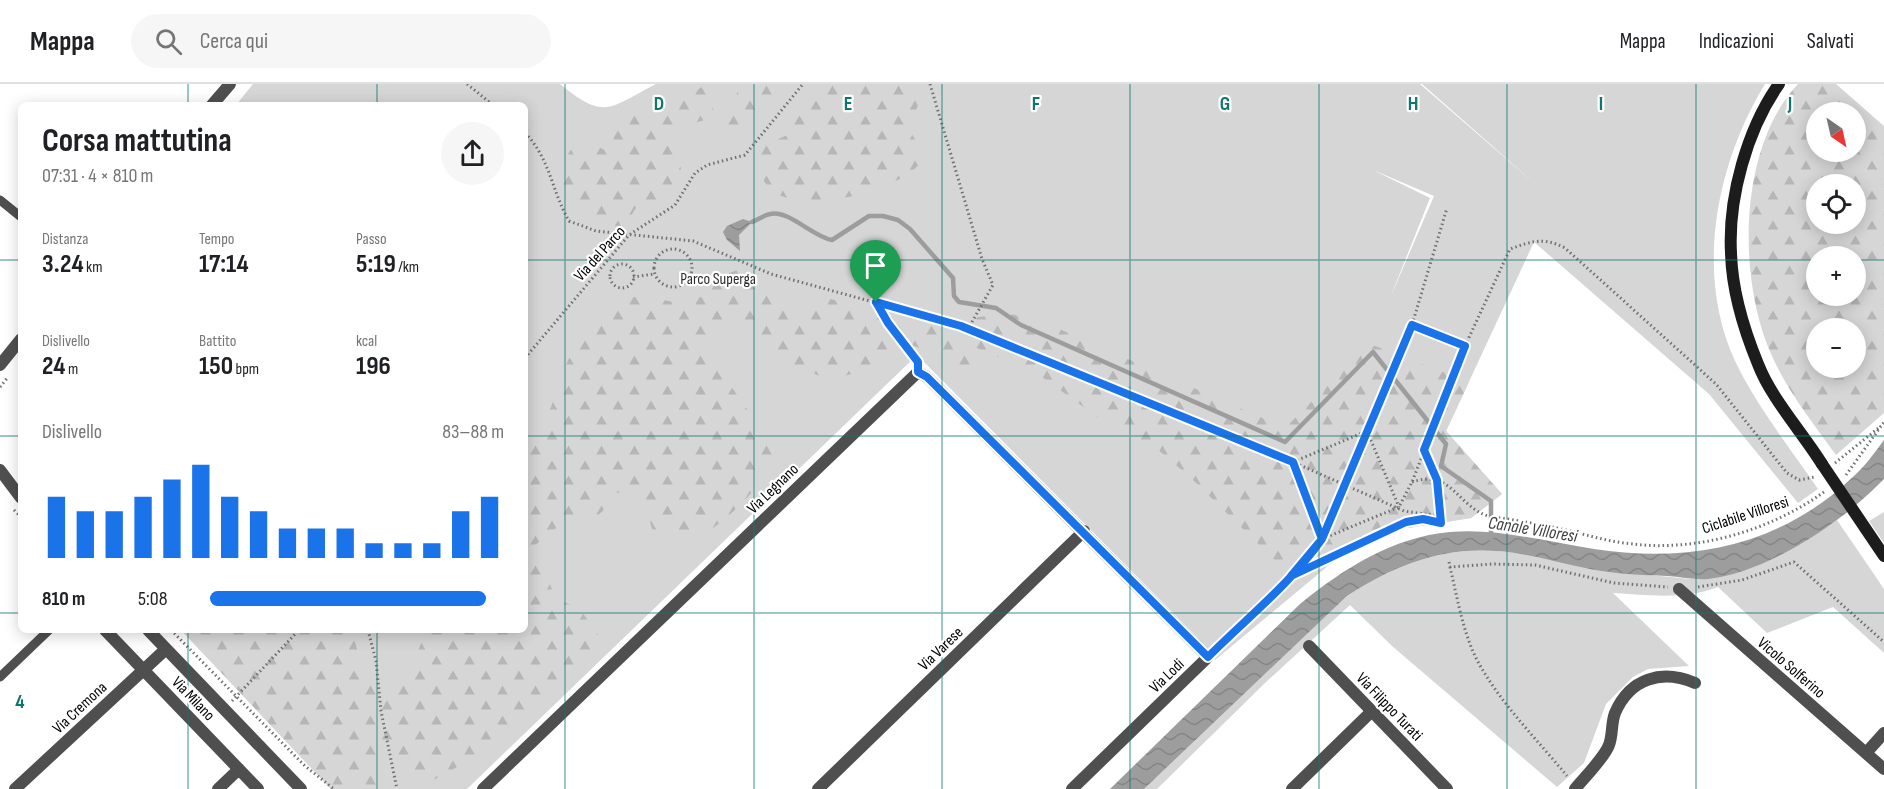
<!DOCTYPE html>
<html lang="it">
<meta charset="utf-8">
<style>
body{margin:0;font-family:"Sofia Sans Condensed",sans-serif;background:#f6f6f6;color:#202124;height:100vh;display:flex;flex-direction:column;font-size:22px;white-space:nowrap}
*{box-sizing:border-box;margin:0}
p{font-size:20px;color:#757577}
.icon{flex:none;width:33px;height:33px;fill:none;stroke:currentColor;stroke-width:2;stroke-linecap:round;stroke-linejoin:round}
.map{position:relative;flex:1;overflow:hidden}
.side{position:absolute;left:18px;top:18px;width:510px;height:531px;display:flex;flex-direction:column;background:#fff;border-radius:9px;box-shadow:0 3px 15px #0003}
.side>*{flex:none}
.needle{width:39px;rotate:146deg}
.buttons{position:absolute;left:1806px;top:18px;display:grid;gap:12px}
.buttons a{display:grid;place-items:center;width:60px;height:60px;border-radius:50%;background:#fff;box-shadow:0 3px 15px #0003;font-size:30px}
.pin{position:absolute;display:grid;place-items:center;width:51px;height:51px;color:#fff;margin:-62px -26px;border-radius:50% 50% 50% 0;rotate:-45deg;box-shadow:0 0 6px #0007}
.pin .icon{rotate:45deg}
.round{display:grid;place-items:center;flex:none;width:63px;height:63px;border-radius:32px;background:#f6f6f6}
.head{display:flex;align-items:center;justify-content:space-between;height:102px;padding:0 24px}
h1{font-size:33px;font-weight:700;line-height:45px}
.stats{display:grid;grid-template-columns:repeat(3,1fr);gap:9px;height:102px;padding:6px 24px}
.stats div{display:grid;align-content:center}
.stats b{font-size:26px;font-weight:700}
.stats small{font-size:16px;font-weight:400}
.stats p{font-size:16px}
.chart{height:168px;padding:12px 24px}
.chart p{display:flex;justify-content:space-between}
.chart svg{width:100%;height:108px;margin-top:6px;stroke:#1a73e8;stroke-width:6}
ul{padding:0 24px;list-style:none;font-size:20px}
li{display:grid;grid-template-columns:96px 72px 1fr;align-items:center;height:45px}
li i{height:15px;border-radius:8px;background:#1a73e8}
header{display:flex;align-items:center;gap:36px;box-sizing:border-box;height:84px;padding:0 30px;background:#fff;border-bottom:2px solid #e0e0e0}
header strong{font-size:28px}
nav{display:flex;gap:33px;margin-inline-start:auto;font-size:21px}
.search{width:420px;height:54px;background:#f6f6f6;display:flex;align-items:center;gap:15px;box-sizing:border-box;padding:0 21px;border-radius:33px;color:#757577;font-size:22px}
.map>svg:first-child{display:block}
</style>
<header>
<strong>Mappa</strong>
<div class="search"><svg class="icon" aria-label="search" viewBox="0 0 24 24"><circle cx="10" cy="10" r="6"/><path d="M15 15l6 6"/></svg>Cerca qui</div>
<nav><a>Mappa</a><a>Indicazioni</a><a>Salvati</a></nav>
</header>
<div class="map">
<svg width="1884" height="705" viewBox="0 0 1884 705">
<defs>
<pattern id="forest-firs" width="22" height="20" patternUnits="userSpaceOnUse" patternTransform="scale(1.5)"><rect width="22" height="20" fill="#d6d6d6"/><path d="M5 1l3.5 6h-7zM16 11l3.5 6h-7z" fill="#b6b6b6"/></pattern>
<pattern id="water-waves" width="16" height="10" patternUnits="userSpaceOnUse" patternTransform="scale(1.5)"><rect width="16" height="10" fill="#9d9d9d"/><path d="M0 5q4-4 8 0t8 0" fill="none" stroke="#858585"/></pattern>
</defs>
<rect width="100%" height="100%" fill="#fff"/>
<path fill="#d6d6d6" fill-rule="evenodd" d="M253,0h307c45,37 49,24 96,0h764l121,105 -119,-105h343c-49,80 -71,191 -29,279 22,45 54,85 82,126l-20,14 -89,-109 -175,-152 -88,189 56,63 -31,24 -70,11 -66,31 -120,100 -18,-23 -280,-282 -450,434h-136l-150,-159h344v-525h-289zM1373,86l61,26 -44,102 40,-100z
M1884,428v31l-15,-22z
M1837,436l47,69v64l-51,-46 -66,26 -49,-46c-33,13 -70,8 -105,6l76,73 -41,3 -15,8 -27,27 -22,59 -27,24 -165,-141 -42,-41 -85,78 -108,106h-13l203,-193c46,-30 94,-49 150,-45 55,4 107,23 162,25 16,1 35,5 50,2 47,-6 90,-32 128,-58z"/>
<path fill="url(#forest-firs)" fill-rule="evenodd" d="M705,0l10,2 -4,19 4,7 8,4 9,-8 8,-24h52l-6,9 -40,29 -11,17 -9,-2 -21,-17 -34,9c2,19 11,33 11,51 -7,7 -16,18 -26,21 -19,7 -18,0 -28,22 -30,13 -52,-17 -68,-39 3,-18 5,-33 21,-44 12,1 17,9 28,11l5,-5c-1,-18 0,-22 16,-32l21,7v-9c14,-15 39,-13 54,-28z
M820,0h92v8l7,10 -10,27 16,28c-5,5 -10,13 -16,17 -34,20 -93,36 -130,21 -9,-3 -16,-16 -22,-24l6,-25 24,-11 17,-31z
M1798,0h38l48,42v287l-48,42c-23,-32 -48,-63 -64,-99 -35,-76 -34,-209 26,-272zM1856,28v40h-40v-40zM1856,100v40h-40v-40zM1816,172h40v40h-40zM1856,244v40h-40v-40z
M741,185c22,20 38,42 67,50l6,-12 -2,-13 146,39 17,27 -10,14 -29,-20 -27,-10 -18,18 -60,18 -57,-21 -38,-36 -25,10 1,26 69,99c-18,22 -67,84 -98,81 -10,-1 -22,-7 -31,-10 -7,-29 -14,-35 -43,-37l-6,19 -12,9 -20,-4 -37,30 22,53 23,9 19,26 -2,14c-56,48 -107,110 -176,138l-37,-40 -8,43h-44l-150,-159h171l13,50 33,6 14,-22 15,-34h98v-170l26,-53 17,-47 26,-37 31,-26h23l31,6 22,-6 19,-21z
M1006,229l35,8 244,107 85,-84 99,38 -23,49 56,63 -31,24 -70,11 -66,31 -38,22 -106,-104 -42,-36 -24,-5 -87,-63 -66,-28v-28z"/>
<path fill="url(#water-waves)" d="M743,135l9,3 -13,13 1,16 -13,-11 -4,-8 4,-6z
M1884,356v39c-40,42 -117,94 -176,100 -13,1 -27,-2 -41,-3 -26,-1 -51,-2 -77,-7 -31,-6 -62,-16 -94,-18 -55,-4 -103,15 -149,45l-203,193h-34l190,-185c43,-35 93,-67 150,-72 49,-4 97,10 144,17 97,15 189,-4 261,-74 11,-10 20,-23 29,-35z"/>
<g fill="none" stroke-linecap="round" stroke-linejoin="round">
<path stroke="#9d9d9d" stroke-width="4.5" d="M752,138c6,-2 12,-7 18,-8 18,-5 43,23 62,26l37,-24h14l15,4 12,9 43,49 1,18 5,6 37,6 25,17 264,117 88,-90 73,92 -5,22 50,35v38"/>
<path stroke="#717171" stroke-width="3" stroke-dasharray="1.5 3" stroke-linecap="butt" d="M467,0l26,21
M930,0l52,175 11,26 -25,44
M525,49c25,25 27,59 44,88l27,10 97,10 78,33 190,52 332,136 111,49 35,5
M654 184a19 19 0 1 1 38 0a19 19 0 1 1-38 0Z
M610 192a12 12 0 1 1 24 0a12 12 0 1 1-24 0Z
M633,193l21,-3
M877,219l39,56
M1465,262l45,-97c22,-8 34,-12 55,-1l151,136 71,89 12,7 16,-3
M525,274l104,-123 46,-30 20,-32 12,-8 38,-10 58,-71
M0,303l8,-10
M1293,378l74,-31 32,76
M1293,378l29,75
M1835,379l46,-37
M1846,391l38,-53
M1412,398c40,-13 45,24 76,34 24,4 49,7 73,13 24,5 47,13 72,15 65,8 138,-14 191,-52
M14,426l7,7
M1322,455l77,-32 13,-25 53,-136 -53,-21
M1449,478l1,5 43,-3 42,1 79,18 54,4
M1450,483c7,29 12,61 25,89 22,44 61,82 92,120
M1299,484l23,-29 90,-214 35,-117
M1301,487l105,-49 17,-3 18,4 -4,-43 -13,-30
M1698,503l44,-7 52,-18 90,80
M171,546l134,136 29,23
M368,546l8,31 5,50 16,78
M232,617l67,-71"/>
<path stroke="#4f4f4f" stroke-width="9" d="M0,116l21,17
M1208,573l83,-81
M0,593l49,-47"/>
<path stroke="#4f4f4f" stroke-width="12" d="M212,21l18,-21
M0,281l21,-26
M1679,505l205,180
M105,546l153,159
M1309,562l138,143
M1866,669l18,-20
M15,705l151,-140
M218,705l21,-20
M483,705l435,-417 9,5 281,280 -136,132
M818,705l266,-258
M1292,705l80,-78
M1575,705c8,-10 30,-32 34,-44 4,-10 2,-22 6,-32 15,-35 47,-44 80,-30"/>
<path stroke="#4f4f4f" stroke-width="12" d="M0,386l21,28
M148,546l153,159"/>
<path stroke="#1c1c1c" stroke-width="12" d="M1779,0c-32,45 -51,114 -48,169 1,37 13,77 27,111 13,34 44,68 64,100"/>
<path stroke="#1c1c1c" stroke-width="12" d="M1822,380l62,92"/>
</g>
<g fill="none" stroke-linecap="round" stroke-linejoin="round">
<g stroke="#fff" stroke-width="12">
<path id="route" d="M876,218l85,24 332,136 29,77 -31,37 115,-54 17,-3 18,4 -4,-43 -13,-30 41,-104 -53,-21 -90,214c-31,44 -76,80 -114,118l-281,-280 -9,-5v-10l-30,-39 -12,-21"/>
</g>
<use href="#route" stroke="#1a73e8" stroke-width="8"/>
</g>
<path fill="none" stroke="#0f766e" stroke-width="1.5" stroke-opacity="0.55" d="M188,0v21M377,0v21M565,0v705M754,0v705M942,0v705M1130,0v705M1319,0v705M1507,0v705M1696,0v705M0,176h21M525,176h1291M1856,176h28M0,352h21M525,352h1359M0,529h21M525,529h1359M188,546v159M377,546v159"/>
<g text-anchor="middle" stroke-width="4.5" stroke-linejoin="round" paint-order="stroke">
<g font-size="16" fill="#000" stroke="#fff">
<text transform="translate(599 169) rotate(-48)" y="6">Via del Parco</text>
<text transform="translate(772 404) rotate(-44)" y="6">Via Legnano</text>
<text transform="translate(1745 430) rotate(-18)" y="6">Ciclabile Villoresi</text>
<text transform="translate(940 564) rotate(-44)" y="6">Via Varese</text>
<text transform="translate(1792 583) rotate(41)" y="6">Vicolo Solferino</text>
<text transform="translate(1166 591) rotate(-44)" y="6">Via Lodi</text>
<text transform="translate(194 614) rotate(46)" y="6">Via Milano</text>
<text transform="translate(1390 622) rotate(46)" y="6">Via Filippo Turati</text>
<text transform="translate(79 623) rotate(-43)" y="6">Via Cremona</text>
</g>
<g font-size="16" fill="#2d2d2d" stroke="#fff">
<text x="718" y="200">Parco Superga</text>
</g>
<g font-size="18" font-style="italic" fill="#3e3e3e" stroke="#fff">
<text transform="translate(1533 445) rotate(9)" y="6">Canale Villoresi</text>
</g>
</g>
<g font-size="20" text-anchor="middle" font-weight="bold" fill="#0f766e" stroke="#fff" stroke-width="4.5" stroke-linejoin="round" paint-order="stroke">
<text x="659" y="26">D</text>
<text x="848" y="26">E</text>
<text x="1036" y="26">F</text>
<text x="1225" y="26">G</text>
<text x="1413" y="26">H</text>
<text x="1601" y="26">I</text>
<text x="1790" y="26">J</text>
<text x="20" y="624">4</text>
</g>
</svg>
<div class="buttons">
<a><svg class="needle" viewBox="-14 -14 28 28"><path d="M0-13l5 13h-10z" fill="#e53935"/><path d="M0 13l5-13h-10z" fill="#757577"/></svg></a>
<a><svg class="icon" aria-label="locate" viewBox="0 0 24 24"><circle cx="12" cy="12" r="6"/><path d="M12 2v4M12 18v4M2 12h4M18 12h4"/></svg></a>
<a>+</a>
<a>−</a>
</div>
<div class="pin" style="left:876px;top:218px;background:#1e9e55"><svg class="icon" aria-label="arrive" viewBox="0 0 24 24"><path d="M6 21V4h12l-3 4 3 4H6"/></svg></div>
<section class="side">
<div class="head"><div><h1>Corsa mattutina</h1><p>07:31 · 4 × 810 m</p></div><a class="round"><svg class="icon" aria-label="share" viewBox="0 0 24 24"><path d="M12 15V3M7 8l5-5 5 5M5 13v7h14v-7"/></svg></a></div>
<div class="stats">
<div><p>Distanza</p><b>3.24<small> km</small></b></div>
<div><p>Tempo</p><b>17:14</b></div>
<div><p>Passo</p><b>5:19<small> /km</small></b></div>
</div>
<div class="stats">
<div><p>Dislivello</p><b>24<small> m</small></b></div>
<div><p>Battito</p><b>150<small> bpm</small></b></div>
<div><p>kcal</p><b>196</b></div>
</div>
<div class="chart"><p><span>Dislivello</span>83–88 m</p>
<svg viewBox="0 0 160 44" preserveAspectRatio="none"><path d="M5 44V19M15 44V25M25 44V25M35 44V19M45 44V12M55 44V6M65 44V19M75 44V25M85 44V32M95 44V32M105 44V32M115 44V38M125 44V38M135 44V38M145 44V25M155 44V19"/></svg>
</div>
<ul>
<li><b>810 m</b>5:08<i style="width:94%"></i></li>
</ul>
</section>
</div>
